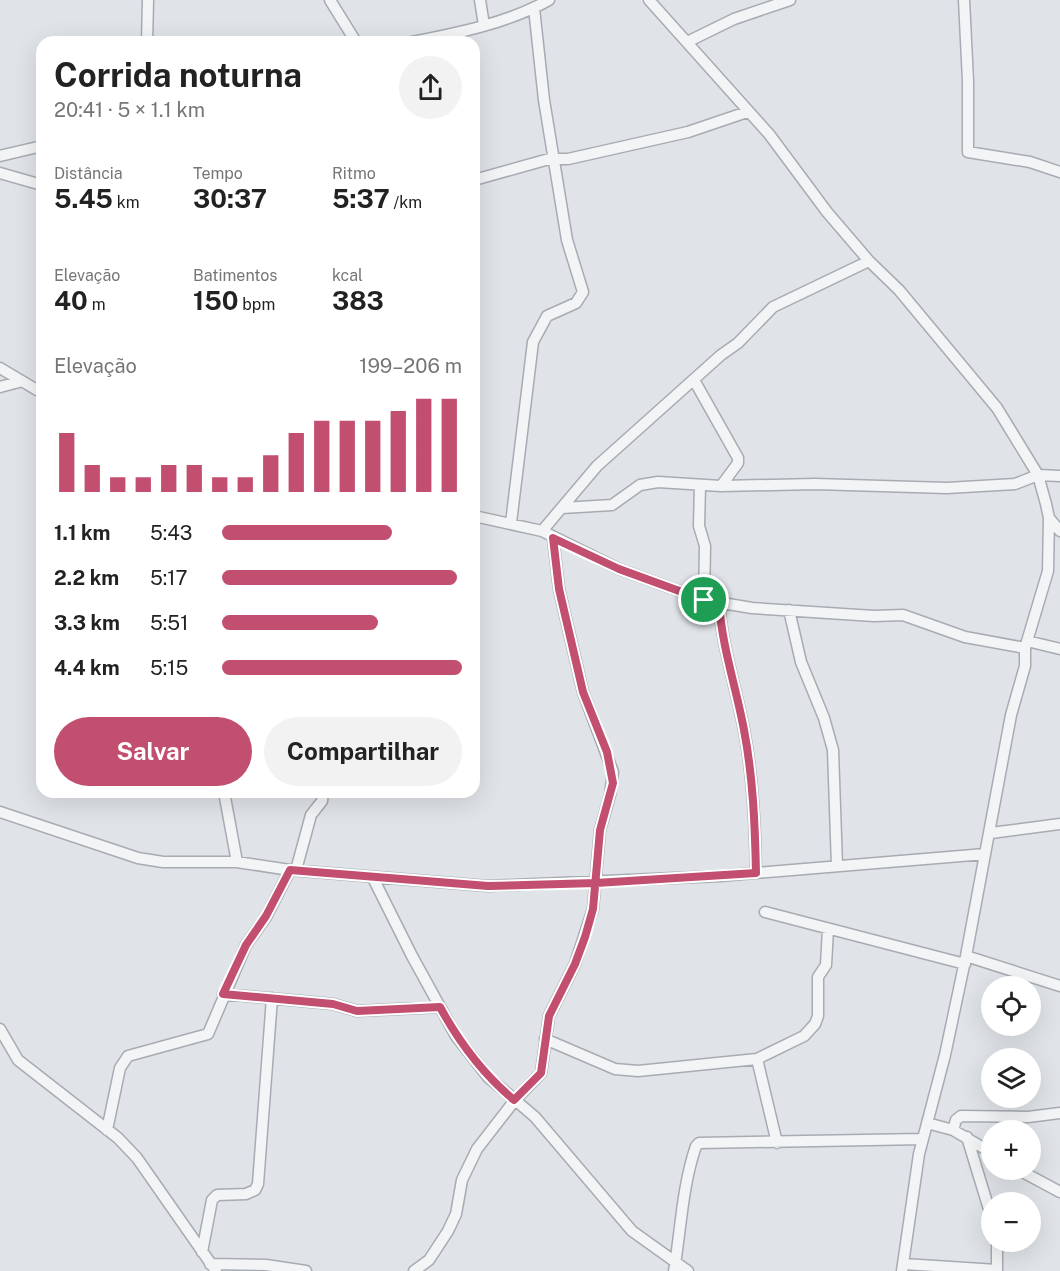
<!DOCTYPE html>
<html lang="pt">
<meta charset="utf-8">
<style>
body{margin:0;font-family:"Public Sans",sans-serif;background:#f2f2f2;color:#222;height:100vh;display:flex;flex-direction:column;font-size:22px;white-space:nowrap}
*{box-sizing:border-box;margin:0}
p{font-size:20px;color:#767676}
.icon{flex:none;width:33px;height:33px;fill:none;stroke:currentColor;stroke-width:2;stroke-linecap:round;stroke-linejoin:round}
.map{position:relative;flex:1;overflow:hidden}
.details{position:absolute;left:36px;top:36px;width:444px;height:762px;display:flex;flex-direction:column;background:#fff;border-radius:18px;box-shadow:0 6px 24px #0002}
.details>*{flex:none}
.fabs{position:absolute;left:981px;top:976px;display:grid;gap:12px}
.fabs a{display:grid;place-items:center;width:60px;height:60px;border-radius:50%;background:#fff;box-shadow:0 6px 24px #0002;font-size:30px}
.pin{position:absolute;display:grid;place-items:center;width:51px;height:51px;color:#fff;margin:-26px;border:3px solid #fff;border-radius:50%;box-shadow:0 2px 6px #0007}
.round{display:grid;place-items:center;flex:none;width:63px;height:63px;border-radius:32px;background:#f2f2f2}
.overview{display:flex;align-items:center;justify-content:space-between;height:102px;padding:0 18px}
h1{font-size:33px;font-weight:700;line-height:45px}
.stats{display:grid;grid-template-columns:repeat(3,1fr);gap:9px;height:102px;padding:6px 18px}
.stats div{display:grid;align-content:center}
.stats b{font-size:26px;font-weight:700}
.stats small{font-size:16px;font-weight:400}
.stats p{font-size:16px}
.chart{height:168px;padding:12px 18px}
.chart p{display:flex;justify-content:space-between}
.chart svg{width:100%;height:108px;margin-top:6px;stroke:#c24f70;stroke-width:6}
.primary-button{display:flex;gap:12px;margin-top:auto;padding:12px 18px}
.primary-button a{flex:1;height:69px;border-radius:36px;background:#c24f70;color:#fff;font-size:24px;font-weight:700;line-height:69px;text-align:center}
.primary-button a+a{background:#f2f2f2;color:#222}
ul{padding:0 18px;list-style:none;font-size:20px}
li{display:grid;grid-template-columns:96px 72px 1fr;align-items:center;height:45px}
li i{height:15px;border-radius:8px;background:#c24f70}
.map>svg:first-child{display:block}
</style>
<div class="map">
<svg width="1060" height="1271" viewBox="0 0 1060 1271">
<rect width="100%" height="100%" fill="#e0e4e8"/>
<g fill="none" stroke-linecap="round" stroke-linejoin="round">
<g stroke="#a6acb2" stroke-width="13">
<path id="minor" d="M330,0l26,42
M480,0l4,25
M649,0l120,134 58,78 42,49 30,29 98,118 41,67 8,29 3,14 -1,53 -23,77v18l-14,49 -45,241 -21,99 -26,99 -17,117
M964,0l4,81v71l62,10 30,10
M147,42l1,-42
M412,42c46,-9 96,-19 137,-42
M687,42l47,-23 56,-19
M0,156l42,-10
M0,173l42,12
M474,180l75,-21h19l120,-27 59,-20
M0,368l42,25
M694,380l44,78v5l-17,23
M0,387l19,-5
M700,485l-1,41 6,20 -1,54
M562,508l50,-3 28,-20 18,-3 63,4 94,-2 132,4 68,-4 23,-9 22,1
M474,516l68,15 77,38 85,31 48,8 122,8 29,-1 62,22 60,11
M1049,518l11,13
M511,523l22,-181 14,-26 29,-13 7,-11 -16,-52 -23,-140 -10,-92
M542,531l55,-65 124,-111 17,-12 35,-36 96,-46
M719,603c3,44 17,84 25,127 9,47 11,95 12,143
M789,610l12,52 23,56 9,32 4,116
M1027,641l33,8
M224,792l13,70
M0,812l138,46 25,4h74l53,8 198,16 232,-10 265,-22
M991,833l69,-9
M296,870l15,-55 11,-14 1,-9
M373,878l39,78 44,80 32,41 47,40 97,114 56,40
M765,912l200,52
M966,956l94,30
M223,994l110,10 24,7 83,-4
M0,1029l18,31 100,78 19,20 79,113
M545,1039l70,30 23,2 119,-12 47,-23 11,-12 3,-8v-39l8,-12 2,-36
M757,1059l20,84
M927,1123l26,7 39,23
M107,1130l13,-62 8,-12 80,-22 38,-89 20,-28 24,-47
M953,1130l3,-10 5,-4 67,1 32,-4
M967,1137l25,82
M1019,1170l41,22
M202,1252l10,-52 5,-5 29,-1 9,-4 3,-6 14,-186
M210,1264l56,1 40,6
M904,1264l93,6
M414,1271l15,-11 19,-29 8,-17 6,-34 15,-31 38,-49 26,-27 8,-57 26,-52 18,-55 7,-79 10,-35 3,-23 -30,-80 -24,-103 -6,-51
M674,1271c7,-42 8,-84 22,-125l3,-3 224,-4
M997,1271v-29"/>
</g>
<use href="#minor" stroke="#f2f4f6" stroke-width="10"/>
</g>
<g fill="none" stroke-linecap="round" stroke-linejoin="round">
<g stroke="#fff" stroke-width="12">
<path id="route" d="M704,600l15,3c3,44 17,84 25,127 9,47 11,95 12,143l-160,10 -108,3 -198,-16 -24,46 -20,29 -23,49 110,10 24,7 83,-4c19,35 43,67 74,93l27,-27 8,-57 26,-52 10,-27 8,-28 7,-79 13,-47 -6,-31 -24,-60 -24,-103 -6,-51 66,31 85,31"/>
</g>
<use href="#route" stroke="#c24f70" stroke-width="8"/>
</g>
</svg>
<div class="fabs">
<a><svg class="icon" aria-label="locate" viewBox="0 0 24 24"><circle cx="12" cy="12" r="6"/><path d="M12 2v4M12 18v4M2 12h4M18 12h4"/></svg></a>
<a><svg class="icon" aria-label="layers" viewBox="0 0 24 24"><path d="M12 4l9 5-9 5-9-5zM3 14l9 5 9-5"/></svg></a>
<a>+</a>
<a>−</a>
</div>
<div class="pin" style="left:704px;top:600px;background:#1e9e55"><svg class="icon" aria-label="arrive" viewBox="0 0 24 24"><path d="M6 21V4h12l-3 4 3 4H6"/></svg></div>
<section class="details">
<div class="overview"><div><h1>Corrida noturna</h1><p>20:41 · 5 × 1.1 km</p></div><a class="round"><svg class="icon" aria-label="share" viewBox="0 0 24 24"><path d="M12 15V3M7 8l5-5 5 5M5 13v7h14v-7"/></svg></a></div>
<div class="stats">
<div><p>Distância</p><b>5.45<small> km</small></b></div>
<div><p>Tempo</p><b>30:37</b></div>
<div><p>Ritmo</p><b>5:37<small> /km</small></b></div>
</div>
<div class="stats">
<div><p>Elevação</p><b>40<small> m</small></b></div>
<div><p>Batimentos</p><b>150<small> bpm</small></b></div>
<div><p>kcal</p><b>383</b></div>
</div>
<div class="chart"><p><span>Elevação</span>199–206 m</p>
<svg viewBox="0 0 160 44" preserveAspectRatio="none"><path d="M5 44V20M15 44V33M25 44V38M35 44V38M45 44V33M55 44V33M65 44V38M75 44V38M85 44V29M95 44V20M105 44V15M115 44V15M125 44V15M135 44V11M145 44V6M155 44V6"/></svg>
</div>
<ul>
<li><b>1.1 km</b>5:43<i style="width:71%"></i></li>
<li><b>2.2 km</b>5:17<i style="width:98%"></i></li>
<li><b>3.3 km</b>5:51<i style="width:65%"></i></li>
<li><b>4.4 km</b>5:15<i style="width:100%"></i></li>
</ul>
<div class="primary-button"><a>Salvar</a><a>Compartilhar</a></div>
</section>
</div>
